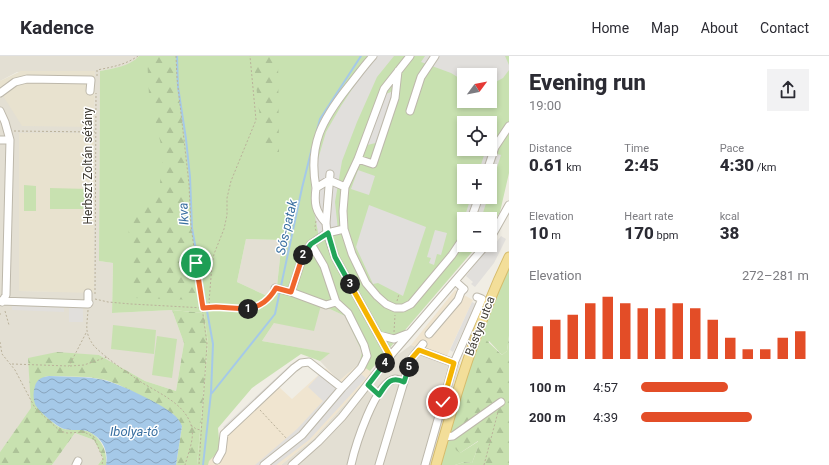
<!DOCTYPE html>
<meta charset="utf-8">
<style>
body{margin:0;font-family:Roboto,sans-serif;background:#f2f2f3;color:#2b2b33;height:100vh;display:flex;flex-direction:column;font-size:15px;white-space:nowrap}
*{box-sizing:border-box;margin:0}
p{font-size:13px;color:#7c7c81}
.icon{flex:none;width:22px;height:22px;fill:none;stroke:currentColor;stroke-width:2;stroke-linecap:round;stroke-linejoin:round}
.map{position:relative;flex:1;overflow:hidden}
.side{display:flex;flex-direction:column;background:#fff;width:320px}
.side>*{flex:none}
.needle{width:26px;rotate:58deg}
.buttons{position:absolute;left:457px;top:12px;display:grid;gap:8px}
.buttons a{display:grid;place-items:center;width:40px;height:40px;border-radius:0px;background:#fff;box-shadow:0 2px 6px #0003;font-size:20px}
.pin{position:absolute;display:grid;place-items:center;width:34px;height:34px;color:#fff;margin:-17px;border:2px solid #fff;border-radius:50%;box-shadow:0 1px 4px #0007}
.km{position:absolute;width:20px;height:20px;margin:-10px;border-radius:50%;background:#222;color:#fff;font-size:11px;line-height:20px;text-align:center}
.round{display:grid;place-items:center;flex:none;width:42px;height:42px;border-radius:0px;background:#f2f2f3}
.overview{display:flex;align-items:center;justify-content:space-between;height:68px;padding:0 20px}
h1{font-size:22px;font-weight:800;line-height:30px}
.figures{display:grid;grid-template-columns:repeat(3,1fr);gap:6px;height:68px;padding:4px 20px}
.figures div{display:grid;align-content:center}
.figures b{font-size:17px;font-weight:800}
.figures small{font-size:11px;font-weight:400}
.figures p{font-size:11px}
.chart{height:112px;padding:8px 20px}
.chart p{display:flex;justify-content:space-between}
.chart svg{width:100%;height:72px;margin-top:4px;stroke:#e34d27;stroke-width:6}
ul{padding:0 20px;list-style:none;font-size:13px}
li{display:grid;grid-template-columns:64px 48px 1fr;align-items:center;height:30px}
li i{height:10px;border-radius:5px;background:#e34d27}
header{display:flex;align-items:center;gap:24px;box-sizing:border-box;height:56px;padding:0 20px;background:#fff;border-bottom:1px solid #e1e1e2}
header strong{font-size:19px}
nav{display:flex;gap:22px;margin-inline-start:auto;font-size:14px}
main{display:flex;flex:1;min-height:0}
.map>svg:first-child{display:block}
</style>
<header>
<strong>Kadence</strong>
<nav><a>Home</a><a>Map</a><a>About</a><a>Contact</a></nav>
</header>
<main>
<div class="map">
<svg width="509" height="409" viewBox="0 0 509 409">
<defs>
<pattern id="forest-firs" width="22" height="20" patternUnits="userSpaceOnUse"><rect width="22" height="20" fill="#c8e1b0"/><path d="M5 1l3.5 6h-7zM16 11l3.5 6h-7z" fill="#adc298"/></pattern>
<pattern id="water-waves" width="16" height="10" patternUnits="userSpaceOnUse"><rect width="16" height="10" fill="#a5c9e8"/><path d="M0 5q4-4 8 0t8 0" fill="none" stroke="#88a4bd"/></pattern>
</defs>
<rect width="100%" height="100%" fill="#f0ede4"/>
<path fill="#e3dfd3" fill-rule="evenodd" d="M0,0h139l-6,6 -7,4 -26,5 -1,190 14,2 -1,50 60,-3 12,33 -8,48 -31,-10 -46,-26 -71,3 4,50 -32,44v-361l94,36 1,-56 -78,1 -17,9zM94,78v158l-75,-1z
M246,183l36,1 -5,46 -12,9 -28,-13z
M321,249l24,11 17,36 -3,12 -20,17 -19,-20 9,-8 -67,-12 12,-18z
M411,289l49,19 -29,101h-150l32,-26 60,-66z
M75,377l19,7 9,18 -5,7h-46z"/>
<path fill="#f0e5d0" d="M455,234l18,10 -27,58 -35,-13z
M359,308l14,9 -60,66 -32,26h-73v-4l12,-11v-8l59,-55 13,12 34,-31 13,13z"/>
<path fill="#e8e2cf" d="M21,15h74l-1,56 -72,-1 -22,-35v-10z
M19,77h75v160l-75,-2z"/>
<path fill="#c8e1b0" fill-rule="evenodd" d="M139,0h370v117l-9,39 -10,15v-8h-26v26h14l-108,126 -11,-7 3,-12 -17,-36 -24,-11 -7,26 -40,-8 -12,18 68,12 -10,8 -19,-7 -49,34 -34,40 2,22 -11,11 -1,4h-11l11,-122 -4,-30 -32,-3 -60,3 1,-50 -14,-2 1,-190c14,-3 29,-4 39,-15zM464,19h26v26h-26zM464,67h26v26h-26zM464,115h26v26h-26zM246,183l36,1 -5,46 -12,9 -28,-13z
M24,129l12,1v25h-12z
M50,132l38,1v20h-38z
M509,210v70l-2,15 -5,4 -13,-14 -29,112 19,-12 -1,6 -6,16 -8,-1 -9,3h-15l30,-100 15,-43z
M113,269l43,5 -2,24 -43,-5z
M157,280l20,3 -5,39 -20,-3z"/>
<path fill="url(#forest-firs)" d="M147,0h29l1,22 12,106 2,42 11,74 -68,-2 -6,-75 21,-30h10l4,-40 -14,-58z
M253,0h25l1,96h-14l-7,-49z
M172,254l32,3 4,30 -11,122h-21l6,-39 -9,-12 -18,-11 -36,-18 -13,-5 -18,-3 -39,-1 -5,1 -4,33c7,6 15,17 24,19 6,2 13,-1 19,1 16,3 25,20 23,35h-8l5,-7 -9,-18 -19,-7 -23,32h-52v-13l31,-44 -3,-50 29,-6 42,3 46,26 31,10 8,-48z
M509,280v129h-54l9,-3 8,1 6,-16v-6l-18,12 -4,-3 -2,-6 32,-104 16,15 5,-4z"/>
<path fill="#e1dfdc" d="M376,0h18l-17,21 -20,45 -15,39 -7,41 3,28 -19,8 -8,-44 1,-14 14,-48 15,-26 25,-38z
M425,0h80l4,9v5l-6,8 -13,7v-10h-26v6l-13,-8 -30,-11z
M398,33l-18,53 -17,4 18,-50z
M490,85l10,3 -3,10 4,1 -11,34v-18h-11l7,-22h4z
M358,114l17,6 -6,19 -18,-6z
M471,141h17l-7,22h-17z
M369,149l57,22 -23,69 -25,-13 -5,1 -17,-37z
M435,174l12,3 -6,22 -4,-1 -3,11 -5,-2 2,-5 -4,-1z
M501,180l5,3 -12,24 -19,24 -4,-3 2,-2 -7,-6 23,-30 3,2z
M472,246l4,2 -23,48 -3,-2z
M12,250l52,2v4l-52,-2z
M69,252h14v14h-14z
M291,308l3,4 -66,63 -5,-4z
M355,313l11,9 -57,62 -33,25h-21l42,-36 26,-28 -15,-14 12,-13 16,14z"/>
<path fill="url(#water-waves)" d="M49,320c18,1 37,0 55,4 16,4 56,23 69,34 4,3 7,7 9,12l-6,39h-70c2,-10 -1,-21 -9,-28 -13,-11 -18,-5 -32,-8 -7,-1 -27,-18 -30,-25 -2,-6 -2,-12 0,-18 2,-7 7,-9 14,-10z"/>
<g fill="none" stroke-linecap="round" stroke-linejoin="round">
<path stroke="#a5c9e8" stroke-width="2" d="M177,0l1,31 8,52 4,38 2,51 21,116 -2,49 -8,72
M316,78l4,-15 41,-63
M212,337l63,-79 27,-126 10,-40"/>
<g stroke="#bdb8ab" stroke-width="9">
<path id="minor" d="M410,0l-26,33 -26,70 -13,28 -2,24 1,18 8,25 14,29 11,13 9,8 9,4h8l8,-4 41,-49 12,-18
M0,37l15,-11 12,-3 64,1 -1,11
M0,55l5,11 5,18 -4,155 -4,7
M410,55l11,-34 14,-21
M0,84h10
M358,103l15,5 22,-66 3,-27
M487,115l8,-24 14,-21
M316,132c-8,-43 6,-68 32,-101 8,-10 16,-21 25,-31
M471,163l8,-22
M326,167c-11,-12 -12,-20 -10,-35l13,-8 16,7
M344,173l-17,4 8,24 55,99
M490,183l19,-34
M275,232l16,4 13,-39 7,-9
M291,236l35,13 10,-3
M0,245l88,3 1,-1
M88,248v-11
M429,278l29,-34 3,-8 3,-3 -9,-8
M379,279l15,4 13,-5
M419,294l35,13
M444,381l9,-1 48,-34
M217,404l5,-9 2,-17 70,-66 7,-5 8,-1 33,26
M76,409l2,-4
M264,409l38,-30 40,-47 19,-20 6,-12 -3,-11 -16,-32 -12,-11 -12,-36 -13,-22 16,-11 -1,-10 4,-49
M292,409l26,-23 24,-25 48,-61 96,-111
M351,409c4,-18 24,-83 44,-86 4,0 6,1 9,3
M379,409l30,-100 3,-7 11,-14
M425,409l29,-102 28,-64 -5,-2"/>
</g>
<g stroke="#d6bc6c" stroke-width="11">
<path id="major" d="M436,409c20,-71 41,-141 73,-208"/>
</g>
<path stroke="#bab19a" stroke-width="1" stroke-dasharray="2 2" stroke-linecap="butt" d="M176,0l1,22 12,106 2,42 16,118 -8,121
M97,20v-6c15,-3 28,-5 41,-14
M14,75l81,1
M316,165l-1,6 1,4
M95,238l1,-201
M95,243l13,3 23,2 73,4
M397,245l2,-7
M213,251c25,-1 39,8 59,-12
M216,251l-1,2 -3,1 -3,-8 3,-37 2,-11 10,-25 3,-14v-17l4,-17 25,-61 -6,-64
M88,254c-1,17 -4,22 6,36 12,12 31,25 44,34 19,13 49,23 54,49 2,11 -4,25 -7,36
M5,255l4,14
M0,259v-4
M394,276l1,-17
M0,286l2,12 13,16 20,38 25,23 7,2 17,-1 10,5 9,22 -1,6
M12,308l57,2 17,-33
M70,310l14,-1 23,-8
M260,354l27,29
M191,369l5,4 5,1
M484,409l14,-53"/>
<use href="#minor" stroke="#fff" stroke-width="7"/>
<use href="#major" stroke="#f3de99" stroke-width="9"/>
<path stroke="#bab19a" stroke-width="1" stroke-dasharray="2 2" stroke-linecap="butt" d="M204,252l9,-1"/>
</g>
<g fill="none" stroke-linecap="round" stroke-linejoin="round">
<g stroke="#fff" stroke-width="8">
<path id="split-1" d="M196,207l7,45 13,-1 32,2"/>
</g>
<g stroke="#fff" stroke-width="8">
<path id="split-2" d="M248,253c13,-3 21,-9 28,-21l15,4 12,-37"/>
</g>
<g stroke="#fff" stroke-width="8">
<path id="split-3" d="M303,199l8,-11 17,-11 7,24 15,27"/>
</g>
<g stroke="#fff" stroke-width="8">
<path id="split-4" d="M350,228l40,72 -5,7"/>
</g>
<g stroke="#fff" stroke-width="8">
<path id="split-5" d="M385,307l-17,22 11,10c7,-10 11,-20 25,-13l5,-15"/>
</g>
<g stroke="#fff" stroke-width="8">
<path id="split-6" d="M409,311l3,-9 7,-8 35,13 -11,39"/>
</g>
<use href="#split-1" stroke="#f0652b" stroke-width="5"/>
<use href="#split-2" stroke="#f0652b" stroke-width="5"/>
<use href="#split-3" stroke="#22a559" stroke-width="5"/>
<use href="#split-4" stroke="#f5b400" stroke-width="5"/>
<use href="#split-5" stroke="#22a559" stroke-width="5"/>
<use href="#split-6" stroke="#f5b400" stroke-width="5"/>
</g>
<g text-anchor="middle" stroke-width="3" stroke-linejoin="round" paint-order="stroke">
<g font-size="12" fill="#413d35" stroke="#fff">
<text transform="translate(88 110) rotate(-90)" y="4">Herbszt Zoltán sétány</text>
<text transform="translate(480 270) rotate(-69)" y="4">Bástya utca</text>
</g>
<g font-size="13" font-style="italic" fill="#3a70a1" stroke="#fff">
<text transform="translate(183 158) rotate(-93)" y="5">Ikva</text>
<text transform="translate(286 171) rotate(-77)" y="5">Sós-patak</text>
<text x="134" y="380">Ibolya-tó</text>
</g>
</g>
</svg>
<div class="buttons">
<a><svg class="needle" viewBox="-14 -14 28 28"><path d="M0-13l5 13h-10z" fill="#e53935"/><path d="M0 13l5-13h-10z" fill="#7c7c81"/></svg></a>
<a><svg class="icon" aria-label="locate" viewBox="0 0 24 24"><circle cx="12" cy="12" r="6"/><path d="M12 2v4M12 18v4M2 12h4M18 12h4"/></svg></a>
<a>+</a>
<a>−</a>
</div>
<div class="pin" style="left:196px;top:207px;background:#1e9e55"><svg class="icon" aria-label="arrive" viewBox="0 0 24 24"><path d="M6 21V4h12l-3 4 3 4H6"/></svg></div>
<div class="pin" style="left:443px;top:346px;background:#d93025"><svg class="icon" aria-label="check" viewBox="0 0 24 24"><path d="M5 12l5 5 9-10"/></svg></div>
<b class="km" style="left:248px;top:253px">1</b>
<b class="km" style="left:303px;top:199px">2</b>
<b class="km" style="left:350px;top:228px">3</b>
<b class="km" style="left:385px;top:307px">4</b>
<b class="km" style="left:409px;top:311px">5</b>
</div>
<section class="side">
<div class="overview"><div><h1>Evening run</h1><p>19:00</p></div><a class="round"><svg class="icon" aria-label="share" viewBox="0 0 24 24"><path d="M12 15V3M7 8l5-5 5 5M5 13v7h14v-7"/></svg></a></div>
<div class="figures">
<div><p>Distance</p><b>0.61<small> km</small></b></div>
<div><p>Time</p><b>2:45</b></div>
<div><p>Pace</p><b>4:30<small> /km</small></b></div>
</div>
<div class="figures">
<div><p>Elevation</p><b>10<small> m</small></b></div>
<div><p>Heart rate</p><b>170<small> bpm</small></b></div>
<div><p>kcal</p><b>38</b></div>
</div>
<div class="chart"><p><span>Elevation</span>272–281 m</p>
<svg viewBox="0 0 160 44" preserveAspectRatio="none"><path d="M5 44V24M15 44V20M25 44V17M35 44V10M45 44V6M55 44V10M65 44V13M75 44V13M85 44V10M95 44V13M105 44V20M115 44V31M125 44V38M135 44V38M145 44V31M155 44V27"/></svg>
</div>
<ul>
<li><b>100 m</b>4:57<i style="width:52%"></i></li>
<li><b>200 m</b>4:39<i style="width:66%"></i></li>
</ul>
</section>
</main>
